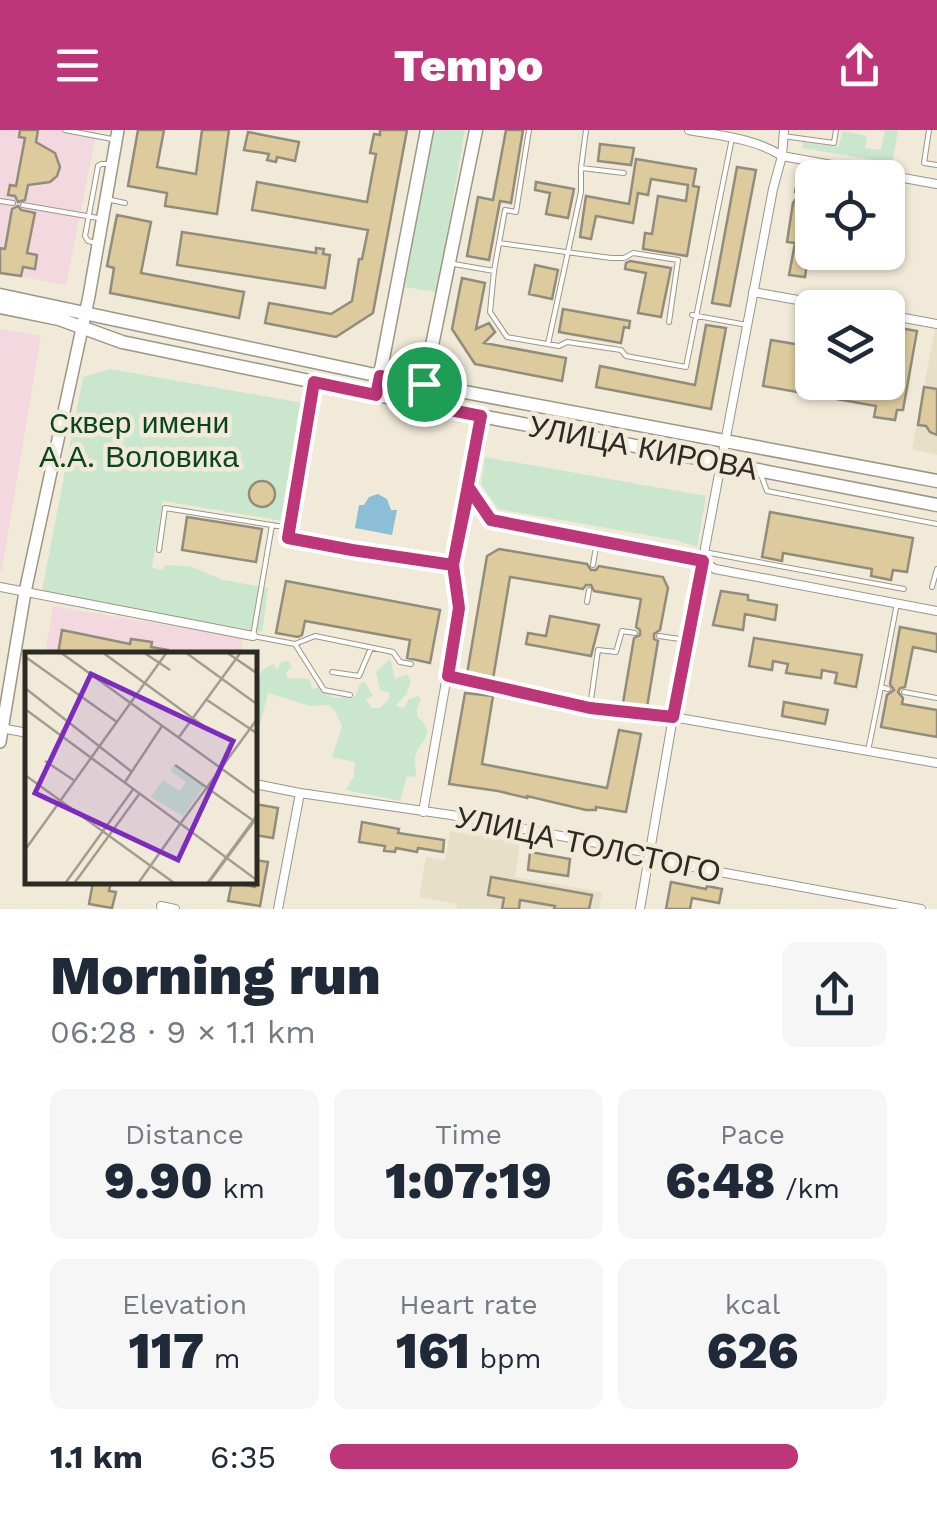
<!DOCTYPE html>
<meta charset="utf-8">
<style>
body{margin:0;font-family:"Work Sans",sans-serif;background:#f6f6f7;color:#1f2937;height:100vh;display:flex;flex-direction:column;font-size:38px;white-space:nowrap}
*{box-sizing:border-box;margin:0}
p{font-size:32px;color:#747a83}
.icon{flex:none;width:55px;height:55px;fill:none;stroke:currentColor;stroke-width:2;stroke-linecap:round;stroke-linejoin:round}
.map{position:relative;height:779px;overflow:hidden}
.details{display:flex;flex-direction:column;background:#fff;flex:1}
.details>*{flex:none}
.fabs{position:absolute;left:795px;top:30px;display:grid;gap:20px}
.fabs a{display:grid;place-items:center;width:110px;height:110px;border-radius:15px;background:#fff;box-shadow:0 2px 8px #0004;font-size:50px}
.pin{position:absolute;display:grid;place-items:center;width:85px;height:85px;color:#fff;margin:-42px;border:5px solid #fff;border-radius:50%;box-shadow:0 2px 10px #0007}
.round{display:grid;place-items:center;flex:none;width:105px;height:105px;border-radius:15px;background:#f6f6f7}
.summary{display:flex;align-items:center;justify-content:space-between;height:170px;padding:0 50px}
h1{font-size:55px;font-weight:800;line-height:75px}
.figures{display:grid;grid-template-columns:repeat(3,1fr);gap:15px;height:170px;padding:10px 50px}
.figures div{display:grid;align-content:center;border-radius:15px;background:#f6f6f7;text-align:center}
.figures b{font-size:50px;font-weight:800}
.figures small{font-size:28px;font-weight:400}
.figures p{font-size:28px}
ul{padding:0 50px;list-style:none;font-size:32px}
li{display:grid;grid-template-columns:160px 120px 1fr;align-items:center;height:75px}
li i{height:25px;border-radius:12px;background:#bc3679}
header{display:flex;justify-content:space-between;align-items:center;height:130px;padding:0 50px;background:#bc3679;color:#fff;font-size:45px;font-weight:800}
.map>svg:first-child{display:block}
</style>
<header><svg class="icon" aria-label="menu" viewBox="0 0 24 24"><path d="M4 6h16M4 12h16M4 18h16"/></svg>Tempo<svg class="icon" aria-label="share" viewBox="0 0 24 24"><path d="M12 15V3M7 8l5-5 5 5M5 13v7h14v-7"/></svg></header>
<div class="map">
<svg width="937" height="779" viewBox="0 0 937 779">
<rect width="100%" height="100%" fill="#f1ead9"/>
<path fill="#e8dfc8" d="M937,188v137l-25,-6z
M450,701l70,12 -5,34 87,15 -3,17h-143l1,-5 -38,-7 7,-40 19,3z"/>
<path fill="#f3d9df" d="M0,0h97l-31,155 -66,-12z
M0,199l41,7 -39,234h-2z
M53,476l190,32 -3,16h-195z"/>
<path fill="#cae6cd" d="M432,0h33l-28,162 -32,-5z
M885,0h13l-6,33 -90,-15 1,-6 35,5 5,-16 24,5 -2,12 16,2z
M110,239l193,34 -8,47 1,4 -3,6 -10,61 -120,-20 -11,67 11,2 2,-5 25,1 33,14 45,8 -6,44 -37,-7h-19l-13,-6 -7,2 -19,-3 -3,-4 -122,-23 41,-214z
M485,327l221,39 -9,51 -22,-7 -177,-31 -17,-25z
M390,529l5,20 12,-5 4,8 -5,12 -10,12 8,2 5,-9 10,-3 2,4 -4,8v8c23,21 0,23 -2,44 0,6 2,12 0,17l-8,-1 -7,25 -54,-11 8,-14 1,-14 -23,-5 10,-31 -7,-15 -6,-6 -19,1 -42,-13 -13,51v-55l7,-19 11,-6 4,6 4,-8 7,-1 4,6 -6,5 1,6 23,1 2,10 10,-3 8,4 2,8 23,-1 5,-13 5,-2 8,14 -7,3 6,9h8l9,-9v-6l-9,-3 -4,-18z"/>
<path fill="#8cbed5" d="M378,364l9,5 4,11h6l-5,25 -37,-7 4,-23h5l5,-8z"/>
<path fill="#ddcb9e" stroke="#928c7c" stroke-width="2.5" d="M20,0h18l-2,12 19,11 5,14 -3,9 -7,6 -22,3 -3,15 -7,2 -3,-6 -7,-1 2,-10 6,1 9,-48 -6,-1z
M138,0h26l-7,37 39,7 6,-44h27l-12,84 -52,-8 2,-13 -39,-7z
M380,0h27l-34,183 -37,24 -71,-14 4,-20 62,11 21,-13 7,-42h3l6,-29 -116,-20 5,-28 110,20 9,-48 -6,-1 4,-19 6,1z
M506,0h17l-12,73 -11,-2 -11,59 -22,-4 11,-59 15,3z
M248,2l51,10 -4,19 -18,-4 -1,5 -9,-2 2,-6 -25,-4z
M600,14l34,4 -3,17 -33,-4z
M636,29l60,10 -3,17 6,1 -12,69 -44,-7 2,-16 7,1 6,-38 28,5 2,-16 -37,-6 -3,16 -10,-2 -5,30 -37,-7 -5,23 -11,-2 6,-41 43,8z
M737,37l19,3 -26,136 -18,-3z
M799,42l13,2v71h-2l-5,32 -16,-2 6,-32 -8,-1 6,-39 7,-10 -5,-1z
M536,52l38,7 -6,29 -22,-4 4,-21 -15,-3z
M18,76l3,4 14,3 -8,40 10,2 -2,14 -12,-2 -2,9 -21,-3v-25l5,1 7,-40z
M117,85l34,7 -10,51 103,19 -5,26 -129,-25 4,-25 -7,-2z
M182,102l134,21v-5l8,1 -1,5 7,1 -5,33 -148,-23z
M630,131l41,7 -10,49 -23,-4 8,-40 -21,-4 1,-6z
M535,135l23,5 -6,29 -23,-5z
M462,148l23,5 -9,46 13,-6 6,9 -11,11 82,15 -4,23 -87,-17 -23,-35z
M563,179l67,12 -1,7 -5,-1 -3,16 -62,-11z
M706,195l20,3 -15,81 -115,-22 4,-21 95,19z
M888,196l29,5 -14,79h-6l-2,10 -21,-3 2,-11 -113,-20 8,-46 36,6 -1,10 6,1v25h76z
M924,257l13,2v46l-7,-3 -4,-6 -8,-1z
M249 364a13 13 0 1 1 26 0a13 13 0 1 1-26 0Z
M770,382l143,26 -6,34 -14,-2 -2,10 -20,-4 1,-7 -89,-16 -1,8 -20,-4z
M187,387l75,12 -6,33 -74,-12z
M499,419l88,15 4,6h5l3,-4 64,11 5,11 -8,42 -6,4v5l4,2 -11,66 -24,-4 11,-65 6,-3v-5l-4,-3 5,-28 -47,-8 -3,-6h-5l-3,4 -73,-12 -17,102 -26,-5 20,-118z
M286,451l154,29 -10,53 -23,-5 3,-18 -105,-19 -3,14 -4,2 -22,-4z
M721,461l27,4v5l29,5 -2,15 -30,-6 -2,16 -30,-5z
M550,486l49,9 -8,31 -65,-12 2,-11 18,3z
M900,497l37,7v18l-24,-5 -8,40 -5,1 -2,4 5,6 -1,6 35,6v27l-56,-10 6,-32 7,-5 -4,-6z
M62,500l68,14 1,-5 21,3 -1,5 17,3 -1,4h-109z
M754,508l108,17 -6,32 -21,-4 2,-10 -15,-3 -1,8 -35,-5 2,-9 -15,-3 -1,9 -23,-4z
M465,563l28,3 -11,68 125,24 12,-58 22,4 -15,78 -30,-5v3h-10l-59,-14v2l-29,-7 -49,-7z
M784,572l44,8 -3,14 -43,-8z
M255,674l23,4 -5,30 -18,-3z
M362,692l37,7 -1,4 46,7 -1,12 -25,-4 -1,4 -21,-4 -1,4 -11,-1 1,-5 -26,-4z
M530,722l40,7 -2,17 -40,-6z
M255,730l13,2 -8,44 -32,-5 4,-19 23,5z
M491,747l101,18 -3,14h-35l1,-3 -35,-6 -1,9h-17l2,-11 -16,-3z
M93,752h18l-2,9 7,1 -4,16 -23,-4z
M671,752l35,7 1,-3 15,3 -3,14 -27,-5 -2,11h-24z"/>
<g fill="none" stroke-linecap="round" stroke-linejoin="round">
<g stroke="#9d9687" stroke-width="6">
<path id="lane" d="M65,0l47,9
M529,0l-13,82 -11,-2 -11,61 -4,41 17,25 52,9 8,-4 54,8 5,6 60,11 46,-229
M586,0l-5,38 43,5
M929,0l-5,33 13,2
M783,6l51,7 2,-13
M832,48l4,-12
M111,70l14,3
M0,71l13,2
M23,75l75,13
M96,113l-8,-2 -3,-5 13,-70 3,-2h6
M499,113l112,15h13l9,-5 45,7 -9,62
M454,134l40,7
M692,185l55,10
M548,214l33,-152v-24
M313,257l-25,150 64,13 101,15
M761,345l6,16 170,33
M272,395l-19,111 42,8 20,-8 78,16 7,10 11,2
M159,420l6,-42 125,20
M704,422l200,37
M593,435l4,-25
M932,457l5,-18
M587,472l2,-12
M659,506l28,4
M295,514l29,46 26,5
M332,542l27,4 12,-28
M447,546l143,31 83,10
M888,559l-7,-2 16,-84
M904,562l33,6
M590,577l8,-57 18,2 6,-21 13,2
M868,621l13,-64"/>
</g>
<g stroke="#9d9687" stroke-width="10">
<path id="street" d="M689,0c32,6 65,8 93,26l155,28
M753,162l90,16
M888,185l49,9
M469,358l22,33 212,40 12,8 222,42
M0,457l253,49
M673,587l264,46
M0,598l28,5
M255,654l45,9 151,22 198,38 11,8 261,48
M423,682l36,-204 -6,-43 28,-149
M161,776l14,3
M278,779l22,-116
M640,779l33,-192 100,-528 9,-33 2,-26"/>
</g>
<g stroke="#9d9687" stroke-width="14">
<path id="secondary" d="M0,612l25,-150 64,-296 29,-166"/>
</g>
<g stroke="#9d9687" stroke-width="15">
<path id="primary" d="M0,165l380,81 557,105
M0,177l59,12 63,23 298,62 517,101
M376,265l51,-265
M420,274l56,-274"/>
</g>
<use href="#lane" stroke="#fff" stroke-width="4"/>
<use href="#street" stroke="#fff" stroke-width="8"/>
<use href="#secondary" stroke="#fff" stroke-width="11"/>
<use href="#primary" stroke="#fff" stroke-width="12"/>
</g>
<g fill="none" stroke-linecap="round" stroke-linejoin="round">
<g stroke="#fff" stroke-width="20">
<path id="route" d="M424,254l-44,-8 -4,19 -62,-13 -26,156 64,12 101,15 16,-77 22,32 212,41 -30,156 -83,-9 -142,-32 11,-68 -6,-43 28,-149 -61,-12 4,-20"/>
</g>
<use href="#route" stroke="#bc3679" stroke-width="12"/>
</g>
<g text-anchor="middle" stroke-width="9" stroke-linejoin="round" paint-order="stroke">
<g font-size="30" fill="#09461c" stroke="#f1ead9">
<text x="139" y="303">Cквер имени<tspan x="139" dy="34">А.А. Воловика</tspan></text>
</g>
<g font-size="30" fill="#2d2a24" stroke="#f1ead9">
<text transform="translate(643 318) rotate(11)" y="10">УЛИЦА КИРОВА</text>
<text transform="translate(588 715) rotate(12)" y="10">УЛИЦА ТОЛСТОГО</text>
</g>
</g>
<g transform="translate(25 522)">
<rect width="232" height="232" fill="#f1ead9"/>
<path d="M149,113l30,21 -21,30 -32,-19 12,-17 17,11 6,-9 -16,-11z" fill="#cae6cd"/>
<path fill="none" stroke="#a39d91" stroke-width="2.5" d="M35,0l198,143M77,0l107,78M118,0l27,18M160,0l73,53M201,0l32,22M2,6l90,64M0,36l107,84M182,48l51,34M0,57l233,172M154,85l62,-85M20,109l30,20M150,113l83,59M0,123l152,110M100,130l37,-56M155,172l78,-106M0,198l142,-198M39,233l70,-97M48,233l67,-92M112,233l43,-61M181,233l52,-71M182,233l51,-69"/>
<path fill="#7b2cbf" fill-opacity="0.15" stroke="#7b2cbf" stroke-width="5" d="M66,22l142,67 -55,119 -143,-67z"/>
<rect width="232" height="232" fill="none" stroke="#2d2a24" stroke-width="5"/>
</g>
</svg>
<div class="fabs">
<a><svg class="icon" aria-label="locate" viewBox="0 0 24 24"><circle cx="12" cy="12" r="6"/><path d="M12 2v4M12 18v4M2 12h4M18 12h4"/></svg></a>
<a><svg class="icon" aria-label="layers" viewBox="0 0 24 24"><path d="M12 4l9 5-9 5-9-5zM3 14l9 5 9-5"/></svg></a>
</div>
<div class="pin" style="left:424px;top:254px;background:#1e9e55"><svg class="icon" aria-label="arrive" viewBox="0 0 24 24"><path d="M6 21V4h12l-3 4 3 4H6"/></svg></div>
</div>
<section class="details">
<div class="summary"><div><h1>Morning run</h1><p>06:28 · 9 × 1.1 km</p></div><a class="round"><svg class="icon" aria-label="share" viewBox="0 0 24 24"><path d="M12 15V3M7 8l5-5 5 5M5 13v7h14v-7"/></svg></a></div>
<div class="figures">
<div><p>Distance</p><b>9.90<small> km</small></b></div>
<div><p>Time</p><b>1:07:19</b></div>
<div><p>Pace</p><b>6:48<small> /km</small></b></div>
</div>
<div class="figures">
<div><p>Elevation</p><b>117<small> m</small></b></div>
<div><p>Heart rate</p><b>161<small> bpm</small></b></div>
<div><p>kcal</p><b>626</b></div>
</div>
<ul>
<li><b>1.1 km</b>6:35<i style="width:84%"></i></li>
</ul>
</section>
